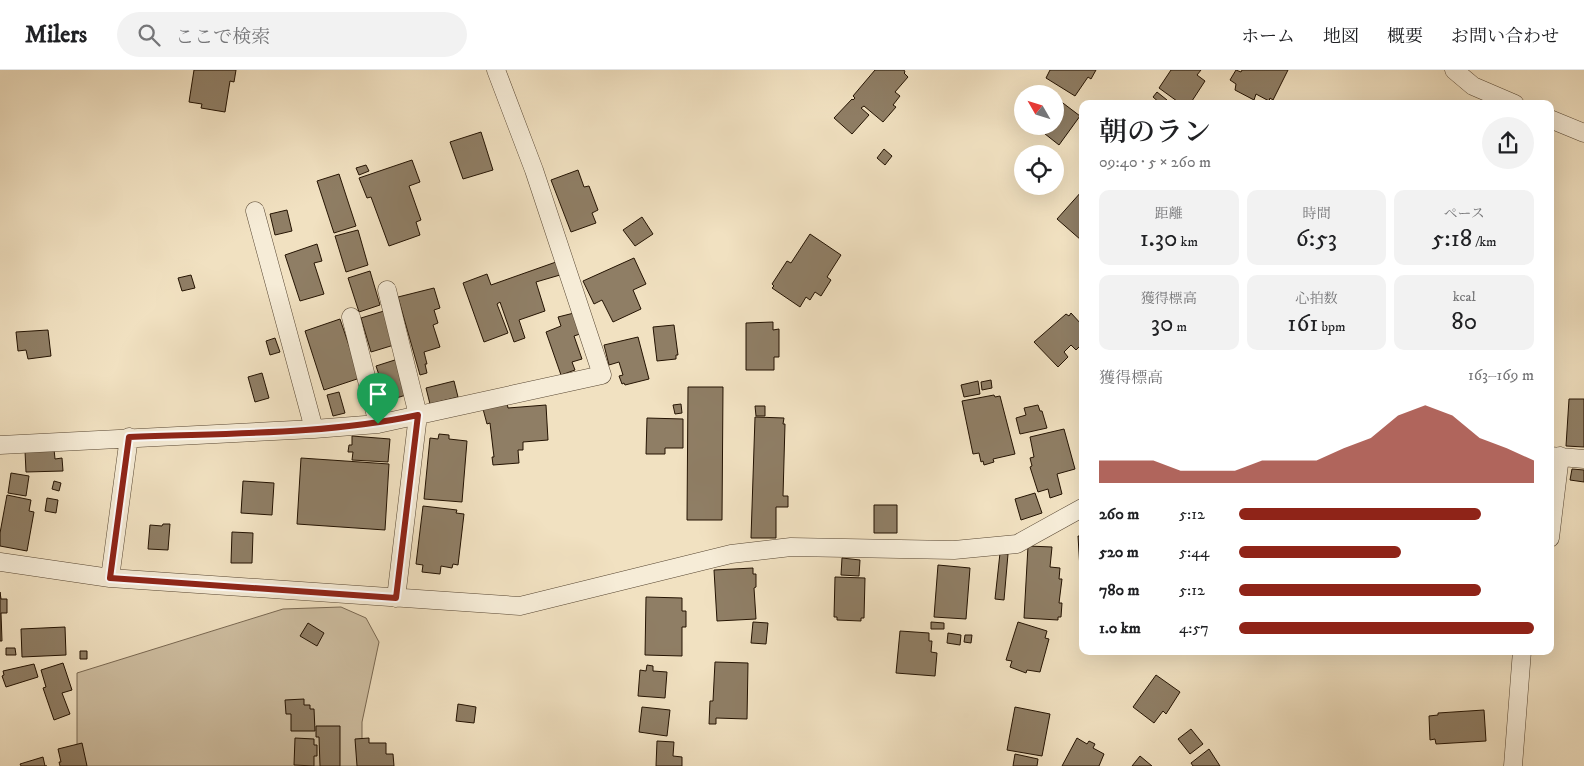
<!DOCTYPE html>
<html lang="ja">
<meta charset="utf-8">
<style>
body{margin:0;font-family:"IM FELL DW Pica","Noto Serif JP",serif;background:#f2f2f2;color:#202124;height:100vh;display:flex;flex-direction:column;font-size:19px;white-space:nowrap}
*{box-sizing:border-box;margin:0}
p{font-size:16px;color:#757577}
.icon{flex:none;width:28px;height:28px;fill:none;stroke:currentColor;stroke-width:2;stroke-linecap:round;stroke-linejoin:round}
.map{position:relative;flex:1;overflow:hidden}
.panel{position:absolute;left:1079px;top:30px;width:475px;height:555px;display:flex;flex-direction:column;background:#fff;border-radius:10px;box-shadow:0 5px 20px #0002}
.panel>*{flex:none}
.needle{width:32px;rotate:309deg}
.fabs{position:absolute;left:1014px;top:15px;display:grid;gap:10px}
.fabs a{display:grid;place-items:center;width:50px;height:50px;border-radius:50%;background:#fff;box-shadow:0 5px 20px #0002;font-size:25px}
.pin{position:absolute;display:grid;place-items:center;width:42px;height:42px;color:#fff;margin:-51px -21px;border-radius:50% 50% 50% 0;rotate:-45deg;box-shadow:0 0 5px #0007}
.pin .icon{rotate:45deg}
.round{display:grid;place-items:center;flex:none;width:52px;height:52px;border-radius:26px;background:#f2f2f2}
.summary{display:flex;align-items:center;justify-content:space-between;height:85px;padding:0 20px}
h1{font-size:28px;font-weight:600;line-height:38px}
.figures{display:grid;grid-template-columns:repeat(3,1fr);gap:8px;height:85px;padding:5px 20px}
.figures div{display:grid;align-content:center;border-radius:10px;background:#f2f2f2;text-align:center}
.figures b{font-size:25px;font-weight:600}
.figures small{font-size:14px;font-weight:400}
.figures p{font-size:14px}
.chart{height:140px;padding:10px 20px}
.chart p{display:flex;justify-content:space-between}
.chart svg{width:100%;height:90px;margin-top:5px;fill:#8f2418;opacity:.7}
ul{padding:0 20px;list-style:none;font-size:16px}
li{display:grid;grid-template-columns:80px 60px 1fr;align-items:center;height:38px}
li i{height:12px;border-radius:6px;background:#8f2418}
header{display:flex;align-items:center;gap:30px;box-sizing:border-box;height:70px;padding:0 25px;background:#fff;border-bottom:1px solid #e0e0e0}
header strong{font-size:24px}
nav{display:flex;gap:28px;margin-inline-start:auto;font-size:18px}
.search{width:350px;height:45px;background:#f2f2f2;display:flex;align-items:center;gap:12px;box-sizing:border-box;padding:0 18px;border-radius:28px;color:#757577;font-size:19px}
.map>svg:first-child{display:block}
</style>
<header>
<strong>Milers</strong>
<div class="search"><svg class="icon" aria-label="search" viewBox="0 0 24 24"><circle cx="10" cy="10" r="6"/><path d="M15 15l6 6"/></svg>ここで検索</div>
<nav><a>ホーム</a><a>地図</a><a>概要</a><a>お問い合わせ</a></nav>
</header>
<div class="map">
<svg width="1584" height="696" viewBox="0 0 1584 696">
<rect width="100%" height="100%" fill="#f1e1c1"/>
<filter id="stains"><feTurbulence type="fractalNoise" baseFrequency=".004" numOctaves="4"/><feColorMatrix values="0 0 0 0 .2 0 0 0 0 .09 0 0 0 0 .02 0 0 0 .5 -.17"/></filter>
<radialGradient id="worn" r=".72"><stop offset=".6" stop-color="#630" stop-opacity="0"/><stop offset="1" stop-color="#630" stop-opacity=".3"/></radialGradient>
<path fill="#cebea1" stroke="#796852" d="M341,537l25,11 13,24 -17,80v44h-282l-3,-14v-79l206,-64z"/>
<path fill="#8f7e65" stroke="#241302" d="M194,0h42l-2,12 -4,-1 -5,31 -24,-4 1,-4 -13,-2z
M875,0h29l1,2 -1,1 4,4 -13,15 5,4 -7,9 3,2 -13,15 -19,-16 -3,2 8,7 -17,19 -18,-16 18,-19 1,1 2,-2 -2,-2z
M1050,0h46l-5,9 -3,-2 -13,19 -29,-18z
M1171,0h30l-4,5 8,6 -15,23h-9l-22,-16z
M1236,0l5,2 1,-2h46l-15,30 -3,-2 -1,3 -13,-7 -2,6 -19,-10 1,-6 -6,-4z
M1157,22l10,8 -3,4h-3l-8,-7z
M1055,27l25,19 -21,29 -24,-19h20z
M481,62l12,38 -30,9 -13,-37z
M884,79l8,7 -7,9 -8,-7z
M412,90l8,22 -11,4 12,34 -5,2 4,13 -31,11 -18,-49 -4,1 -8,-20z
M366,95l3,6 -10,4 -3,-7z
M578,100l6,17 5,-1 9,24 -6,3 4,10 -25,9 -20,-52z
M339,104l17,52 -22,7 -17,-52z
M1082,121v47l-1,2 -24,-21z
M287,140l5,21 -17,4 -5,-21z
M642,147l11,17 -18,12 -12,-16z
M358,160l10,35 -22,7 -11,-36z
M810,164l31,21 -14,22 4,3 -10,16 -6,-4 -5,8 -4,-3 -6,10 -28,-19 2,-2 -2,-2 15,-23 4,2z
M317,174l5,17 -8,2 10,31 -24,7 -15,-46z
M634,188l12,26 -13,6 8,19 -28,13 -11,-22 -8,4 -11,-23z
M556,192l4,13 -24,7 9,29 -26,9 6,18 -11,4 -14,-40 -3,2 11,29 -24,9 -21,-59 24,-9 4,11z
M370,201l10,34 -21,7 -11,-34z
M191,205l4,13 -13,3 -4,-13z
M434,218l6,20 -6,2 4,13 -5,2 7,22 -16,5 3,12h-2l2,9 -7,2 -22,-78z
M384,241l10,34 -23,7 -10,-34z
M574,243l9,20 -9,3 8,23 -10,3 3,8 -14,5 -15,-43 15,-6 -3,-9z
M1071,243l11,12v19l-6,6 -5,-5 -7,7 4,5 -10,10 -24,-25 32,-28 3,2z
M340,249l20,59 -36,12 -19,-59z
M773,252v8l6,-1v28h-5v13h-28v-47z
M674,255l4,30h-2v4l-19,2 -4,-34z
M48,260l3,26 -23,3 -2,-9 -8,1 -2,-19z
M638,267l11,42 -24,6 -1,-2 -2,1 -3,-8 4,-1 -4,-13 -10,3 -5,-20z
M275,268l5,14 -10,3 -4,-14z
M398,289l11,35 -22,7 -3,-10 -3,1 -3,-10 3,-1 -5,-15z
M262,303l7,25 -14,4 -7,-25z
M991,310l1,8 -10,2 -1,-8z
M454,311l4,16 -28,7 -4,-16z
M978,311l2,13 -16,3 -3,-12z
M688,317h35l-1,133h-35z
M339,322l6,21 -12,3 -6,-21z
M994,325l1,2 5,-1 15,58 -22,5 1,3 -10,3 -1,-4 -2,1 -2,-9 -6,1 -11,-53z
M1569,329h15v48l-18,-1z
M507,333l1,5 38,-3 2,35 -25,2v8h-5l1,13 -26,2 -1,-8h2l-4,-34 -3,1 -4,-15z
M681,334l1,9 -7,1 -2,-9z
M1038,335l2,6h2l5,17 -27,6 -4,-16 10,-3 -2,-7z
M755,336h10v10h-9z
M755,347l29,1 -1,6h2l-2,72h5v11h-12v31h-25z
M647,348l36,1v29h-18v6h-19z
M1064,359l11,40 -18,5 5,20 -12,4 -2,-9 -10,3 -8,-25 2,-1 -2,-8 4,-1 -4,-20z
M439,364l10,1v4l18,2 -5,61 -38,-3 6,-61 8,1z
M352,366l38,3 -2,23 -36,-2 1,-8h-5l1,-7h3z
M54,379l1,10 7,-1 1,13 -37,1 -1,-21z
M301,388l88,6 -4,66 -88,-6z
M1572,399l12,1v12l-14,-2z
M11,403l18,3 -3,20 -18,-3z
M54,411l7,2 -2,8 -7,-2z
M243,411l31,2 -2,32 -31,-2z
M1035,423l7,20 -21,7 -6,-21z
M7,425l24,5 -2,11 5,1 -7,39 -27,-5v-13z
M47,428l11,2 -2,13 -11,-2z
M874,435h23v28h-23z
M423,436l34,4 -1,3 8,1 -6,51 -5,-1 -1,4 -11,-2 -1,8 -18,-2 1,-7 -7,-1z
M163,454h7l-2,26 -20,-1 2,-24 12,1z
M232,462l21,1 -1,30h-21z
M1078,466h4v50h-1z
M1028,476l24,1 -2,20 10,1 -1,11h3l-3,24h3l-1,14h-3v3l-34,-2z
M1000,483l8,1 -4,46 -9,-1z
M842,488l18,2 -1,16 -18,-1z
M938,495l32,3 -4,51 -32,-2z
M753,498v6h3v13l-2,1 2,31 -39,2 -3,-51z
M835,507l30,1 -1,40h-3v3l-24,-1v-3h-3z
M0,522l1,7h6v14h-6l1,28h-2z
M646,527l36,1v13h4v16h-4v29l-37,-1z
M753,552l15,1 -2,21 -15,-1z
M931,552l13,1v6h-13z
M1018,552l29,9 -2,7 4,1 -9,33 -13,-2 -1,3 -16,-6 2,-6 -6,-1z
M308,553l16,10 -7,13 -17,-10z
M65,557l1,28 -44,2 -1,-28z
M900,561l29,2v8h3l-1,11 6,1 -2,23 -39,-3z
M948,563l13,2 -1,10 -13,-2z
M965,565h7l-1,8 -7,-1z
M6,578h9l1,7h-10z
M80,581h7v8h-7z
M715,592l33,1 -1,56 -31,-1v6h-7l1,-23h3z
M63,593l9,27 -10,3 8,21 -16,6 -11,-32 3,-1 -5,-17z
M34,594l4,13 -32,10 -4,-11 2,-1 -1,-4z
M647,595l6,1v5l14,1 -2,26 -27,-2 2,-26 6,1z
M1156,605l24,17 -14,22 -3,-3 -9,12 -21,-16z
M304,629v6h6v4h4l1,22h-24v-17h-5l-1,-14z
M458,634l18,3 -2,16 -18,-2z
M642,637l28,3 -3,26 -28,-4z
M1015,637l35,7 -8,42 -35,-6z
M1484,640l2,31 -50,3 -1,-5 -5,1 -1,-24 9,-1v-2z
M316,656h24v40h-20l-1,-29h-3z
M1191,659l12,15 -13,10 -12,-15z
M295,668l19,1v6h3v11h-3v10l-20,-1z
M369,668v5h17v11h7l1,12h-37l-2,-27z
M1077,668l10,6 2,-3 6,3 -2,4 11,6 -5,12h-37z
M657,671l17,1 -1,14 9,1v9h-26z
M82,673l5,23h-27l-1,-4h2l-3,-13z
M1209,679l11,17h-27l-2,-3z
M1015,684l23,5 -1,7h-24z
M1140,686l12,10h-20z
M43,687l2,9h2h-26l-1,-2z"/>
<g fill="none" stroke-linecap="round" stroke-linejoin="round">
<g stroke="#574632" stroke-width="19">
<path id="minor" d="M1454,0l19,16 42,18
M1550,49l34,14
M255,141l59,218
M387,220l31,125 -22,183
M351,247l27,107
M0,375l314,-16 64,-5 224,-49 -68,-205 -38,-100
M1550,386l34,3
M1550,468l10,-82
M0,492l110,16 410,28 211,-52 60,-7 163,3 63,-6 65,-36
M110,508l19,-141
M1513,696l9,-115"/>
</g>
<use href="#minor" stroke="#f6ecd7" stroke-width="18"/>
</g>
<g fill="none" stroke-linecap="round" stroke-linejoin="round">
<g stroke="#fff" stroke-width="10">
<path id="route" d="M418,345l-22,183 -286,-20 19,-141c96,-4 195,-2 289,-22z"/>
</g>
<use href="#route" stroke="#8f2418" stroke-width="6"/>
</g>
<rect width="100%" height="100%" filter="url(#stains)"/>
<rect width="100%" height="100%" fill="url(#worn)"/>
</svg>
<div class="fabs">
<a><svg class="needle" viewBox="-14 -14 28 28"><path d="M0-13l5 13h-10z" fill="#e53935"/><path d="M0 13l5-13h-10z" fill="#757577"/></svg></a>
<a><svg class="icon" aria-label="locate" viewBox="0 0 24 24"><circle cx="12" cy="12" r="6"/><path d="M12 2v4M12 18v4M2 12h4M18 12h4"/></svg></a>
</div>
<div class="pin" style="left:378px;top:354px;background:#1e9e55"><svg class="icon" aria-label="arrive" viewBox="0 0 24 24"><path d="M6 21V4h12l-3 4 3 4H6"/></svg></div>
<section class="panel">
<div class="summary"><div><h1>朝のラン</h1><p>09:40 · 5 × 260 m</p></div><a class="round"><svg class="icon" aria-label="share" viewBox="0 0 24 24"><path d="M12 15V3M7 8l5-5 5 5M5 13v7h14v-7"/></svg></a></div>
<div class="figures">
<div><p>距離</p><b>1.30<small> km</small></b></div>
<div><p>時間</p><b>6:53</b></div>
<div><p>ペース</p><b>5:18<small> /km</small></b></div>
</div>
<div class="figures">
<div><p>獲得標高</p><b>30<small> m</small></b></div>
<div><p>心拍数</p><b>161<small> bpm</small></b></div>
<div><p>kcal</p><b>80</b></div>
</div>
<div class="chart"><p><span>獲得標高</span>163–169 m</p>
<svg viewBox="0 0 160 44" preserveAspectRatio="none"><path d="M0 44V33L10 33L20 33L30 38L40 38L50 38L60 33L70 33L80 33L90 27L100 22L110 11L120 6L130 11L140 22L150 27L160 33V44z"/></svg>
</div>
<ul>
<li><b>260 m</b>5:12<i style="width:82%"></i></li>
<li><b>520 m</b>5:44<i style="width:55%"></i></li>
<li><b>780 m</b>5:12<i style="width:82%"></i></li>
<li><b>1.0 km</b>4:57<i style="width:100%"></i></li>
</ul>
</section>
</div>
